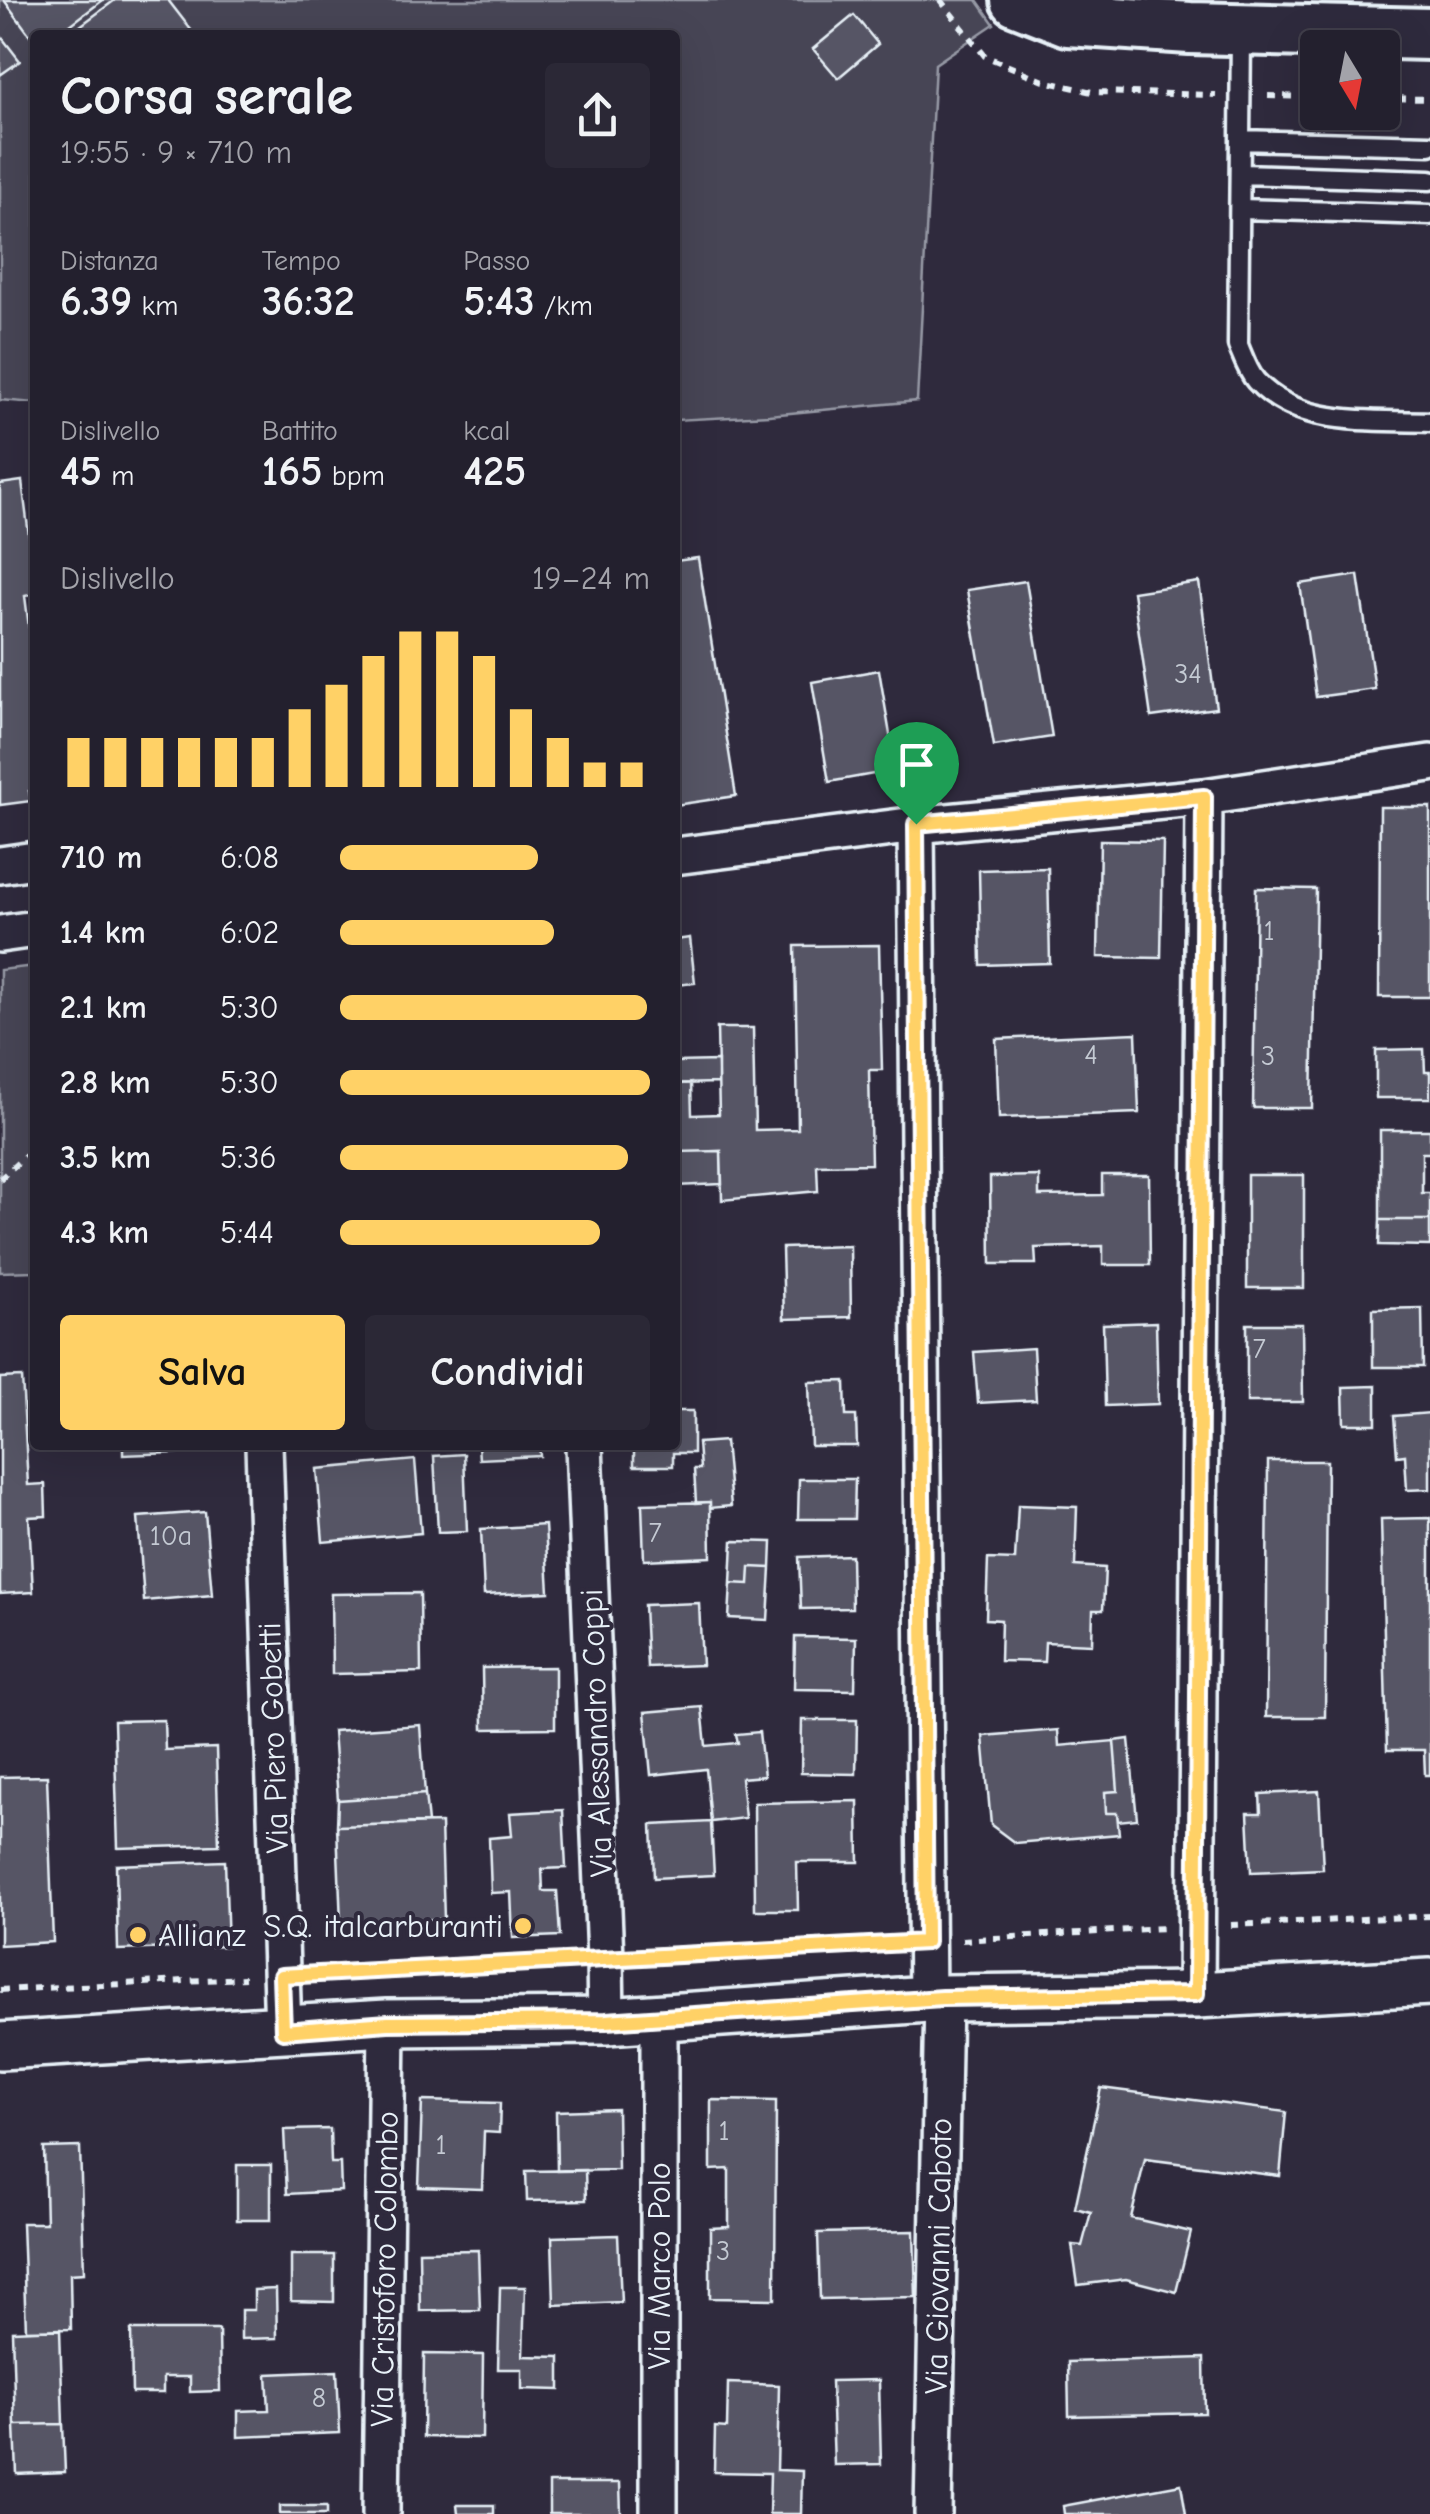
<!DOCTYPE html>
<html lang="it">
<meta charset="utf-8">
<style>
body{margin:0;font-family:"Comic Neue",sans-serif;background:#2b2836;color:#f1f3f6;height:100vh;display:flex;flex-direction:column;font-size:38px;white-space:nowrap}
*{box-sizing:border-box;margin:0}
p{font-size:32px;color:#a3a3aa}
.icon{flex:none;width:55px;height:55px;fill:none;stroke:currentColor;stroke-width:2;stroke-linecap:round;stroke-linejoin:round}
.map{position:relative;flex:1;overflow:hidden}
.side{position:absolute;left:30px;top:30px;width:650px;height:1420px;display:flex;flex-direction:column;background:#23202e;border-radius:10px;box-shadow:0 10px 40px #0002,0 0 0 2px #403e4a}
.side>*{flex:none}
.needle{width:65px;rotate:170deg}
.fabs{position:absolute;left:1300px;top:30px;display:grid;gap:20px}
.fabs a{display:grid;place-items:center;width:100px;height:100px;border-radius:10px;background:#23202e;box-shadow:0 10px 40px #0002,0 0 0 2px #403e4a;font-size:50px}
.pin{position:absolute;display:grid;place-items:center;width:85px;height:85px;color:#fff;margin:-102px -42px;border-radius:50% 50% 50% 0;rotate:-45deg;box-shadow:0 0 10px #0007}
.pin .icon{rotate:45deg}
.round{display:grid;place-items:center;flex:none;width:105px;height:105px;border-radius:10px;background:#2b2836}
.summary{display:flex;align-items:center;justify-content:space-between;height:170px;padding:0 30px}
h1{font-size:55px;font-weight:700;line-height:75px}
.figures{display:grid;grid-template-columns:repeat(3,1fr);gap:15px;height:170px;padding:10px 30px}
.figures div{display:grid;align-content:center}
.figures b{font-size:42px;font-weight:700}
.figures small{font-size:28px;font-weight:400}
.figures p{font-size:28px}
.chart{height:280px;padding:20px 30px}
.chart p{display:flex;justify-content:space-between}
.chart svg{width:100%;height:180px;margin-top:10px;stroke:#ffd166;stroke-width:6}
.action{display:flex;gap:20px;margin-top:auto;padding:20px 30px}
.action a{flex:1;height:115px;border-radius:10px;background:#ffd166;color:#111;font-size:40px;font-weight:700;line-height:115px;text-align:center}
.action a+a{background:#2b2836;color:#f1f3f6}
ul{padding:0 30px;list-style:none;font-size:32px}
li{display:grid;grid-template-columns:160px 120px 1fr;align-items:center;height:75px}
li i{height:25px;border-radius:12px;background:#ffd166}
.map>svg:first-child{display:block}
</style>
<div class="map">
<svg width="1430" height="2514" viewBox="0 0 1430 2514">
<rect width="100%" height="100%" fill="#2f2a3d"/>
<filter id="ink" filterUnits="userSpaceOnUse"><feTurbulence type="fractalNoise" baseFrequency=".01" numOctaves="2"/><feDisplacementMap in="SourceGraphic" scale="20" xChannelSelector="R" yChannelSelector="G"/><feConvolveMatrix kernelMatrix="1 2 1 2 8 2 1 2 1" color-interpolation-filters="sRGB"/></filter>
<g filter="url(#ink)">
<path fill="#464455" stroke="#979aa6" stroke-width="2.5" d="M0,0h977l17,24 -59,40 -18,337 -148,14 -94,5v-385h-640v368l-35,-3z
M35,966v305l-35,1v-302z"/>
<path fill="#575565" stroke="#e8f1f8" stroke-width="2.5" d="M4,0h99l-46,35h-22v7z
M115,0h53l27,35h-127z
M854,15l24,29 -40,34 -25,-29z
M0,35l20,26 -20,14z
M22,481l13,102v11l-10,2 10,79v115l-6,1 2,10 -31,4v-321z
M698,558l38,238 -61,9v-244z
M1358,575l17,114 -59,8 -16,-113z
M1026,581l26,156 -58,9 -27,-156z
M1199,582l17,126 -65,9 -18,-125z
M879,670l17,100 -67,12 -17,-100z
M1380,807h50v190h-51z
M1100,840l63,1 -2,117 -63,-1z
M1048,868l2,95 -69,2 -2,-95z
M1256,888l60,1 -4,219h-59z
M690,938l5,45 -20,2v-45z
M879,945l3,125h-13l2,94 -54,1 1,26 -96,9 -1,-49 -46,1v-68l16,-1 1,32 27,-1 -2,-86h36l2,102 43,-1 -3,-183z
M1136,1033l3,80 -140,5 -3,-79z
M1424,1049l1,23h5v26h-54v-48z
M718,1061v22l-43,1v-22z
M1380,1130h50v23h-8v40h8v27h-50z
M721,1151l1,33 -47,2v-34z
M1102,1175h47l1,90h-47v-19l-68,2 1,16h-45l-1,-87 49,-1v20l63,-1z
M1247,1175h57v113h-57z
M1380,1220h50v26l-51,-1z
M850,1246l1,71 -67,2 -2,-71z
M1422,1308l1,59h-50v-58z
M1156,1322l2,82 -53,2 -2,-82z
M1247,1324h55l1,78h-56z
M1033,1348l3,52 -58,3 -4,-51z
M22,1377l6,108 17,-1 1,32 -17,1 4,75 -33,2v-216z
M845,1381l1,35h10l1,30h-46l-2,-64z
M1376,1386v38h-32l-1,-37z
M675,1411h18v42h-20v13h-39v-21h41z
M1430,1413v76l-23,1 -2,-35 -8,1 -3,-40z
M725,1441l6,65 -21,2v-6l-14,1 -2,-34h6l-2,-26z
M123,1445h75l1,7 -76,3z
M478,1445h61l1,11 -61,3z
M464,1454l3,77 -29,1 -4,-76z
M415,1460l6,73 -98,9 -6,-73z
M1268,1461h59l-2,256h-59z
M799,1479h56l-1,40h-56z
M710,1502l1,55 -67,3 -2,-56z
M1018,1505l59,2 -2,59 30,2 -2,42h-10l-1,34 -47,-2 -1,20 -44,-1 1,-41 -15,-1 2,-60 27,1z
M205,1512l7,83 -68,6 -6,-84z
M1430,1518v257h-5l-1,-25h-37l-6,-231z
M545,1525l4,67 -65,3 -3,-66z
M733,1541l39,1 -1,26 -21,-1 -1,17 -18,-1z
M851,1555l1,53 -51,1 -2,-52z
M750,1567l21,1 -3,52 -39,-2 2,-35 18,1z
M420,1593l1,79 -89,2 -1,-80z
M699,1603l3,62 -55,2 -3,-62z
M795,1637l61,1 -1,52 -61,-1z
M555,1667v61l-72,1 -1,-61z
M702,1707l4,39 32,-3 -2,-9 23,-2 5,44 -23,2 4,40 -34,4 -5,-53 -55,6 -6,-63z
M164,1720l1,30 51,-2 3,97 -101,3 -4,-127z
M802,1720h55l-1,54 -55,-1z
M420,1725l5,69 -87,6 -5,-69z
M1058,1730l1,16 55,-5 4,50 -13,1 1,21h11l2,21 -104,9 -24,-18 -8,-89z
M1129,1739l8,80 -19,2 -1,-8h-11l-1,-21 13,-1 -4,-50z
M47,1776l6,166 -53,3v-168z
M1319,1791l4,78 -72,3 -3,-59h13l-1,-19z
M425,1794l3,29 -91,3 1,-26z
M858,1801l1,61h-62l1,48h-43l-1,-107z
M563,1810l3,58 -24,1 1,22h14l3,45 -47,2 -2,-46 -20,1 -2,-55 23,-2 -2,-23z
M711,1822l3,53 -60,3 -2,-53z
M441,1823l3,96 -103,4 -4,-97z
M225,1861l3,85 -110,4 -2,-85z
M1101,2088l185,24 -6,64 -135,-17 -14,59 60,14 -15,60 -50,-13 -48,6 -6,-40 10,1 9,-34 -16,-4z
M711,2100l65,1 -1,198 -65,-1v-70l19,-1v-58l-18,1z
M422,2101l78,2 -1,30 -15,-1 -2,57 -63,-2z
M617,2109l1,61 -61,1 -1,-60z
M330,2129l1,34h9l1,28 -54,3 -3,-64z
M80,2147l4,126 -14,1 1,55 -45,1 -4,-107h24l-2,-75z
M237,2165h34v55h-34z
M585,2170l1,30 -59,1 -1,-30z
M914,2231l2,66 -96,2 -2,-66z
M618,2235l3,67 -67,3 -2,-68z
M478,2250l2,60 -60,1 -1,-60z
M291,2255h43v47l-43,-1z
M500,2287h25l-2,69 37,1v33l-38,-1v-20h-24z
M276,2289l1,49 -36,1v-29h13v-20z
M60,2329l3,95 -48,1 -3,-94z
M131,2330h88l1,61 -30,1v-15h-27v16h-31z
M424,2354l59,1 -1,83 -59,-1z
M1204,2358l1,55 -136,3 -1,-54z
M337,2371l3,62 -102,4v-26l31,-1 -2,-36z
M879,2380l2,84 -47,1 -3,-84z
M728,2383l51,2 -2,85 25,1 -1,43h-32l1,-41 -56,-1 1,-45 12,1z
M63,2424l2,48 -48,2 -2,-49z
M549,2483h71l1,31h-72z
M1181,2484l5,30h-122l-1,-8z
M457,2505h37v9h-36z
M280,2506h47v8h-47z"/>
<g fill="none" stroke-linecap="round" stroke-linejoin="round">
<g stroke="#e8f1f8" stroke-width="25">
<path id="service" d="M1241,35l-3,310c5,12 10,27 18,36 43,47 116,38 174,41
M1240,140l190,5
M1240,174l190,6
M1240,209l190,6"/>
</g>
<g stroke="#e8f1f8" stroke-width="42">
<path id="minor" d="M916,825l11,1176
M675,856l241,-31 288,-28 226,-34
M0,865l35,-5
M0,934l35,-5
M264,1445l19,586
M584,1445l21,513 1,63
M1196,1995l8,-1198
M659,2017v497
M381,2514l6,-491
M933,2514l10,-516"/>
</g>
<g stroke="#e8f1f8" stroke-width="52">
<path id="tertiary" d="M0,2046l387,-23 219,-2 337,-23 253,-3 234,-13"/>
</g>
<g stroke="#e8f1f8" stroke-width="58">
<path id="secondary" d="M1017,0l51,20 122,8 240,6"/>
</g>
<path stroke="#e8f1f8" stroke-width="6" stroke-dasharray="8 8" stroke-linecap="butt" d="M940,0l45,56 59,25 48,11 124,3
M1268,96l50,1
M1382,98l48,1
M0,1179l35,-32
M1231,1925l199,-9
M962,1940l202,-12
M642,1956l247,-13
M318,1974l252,-14
M0,1990l245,-12"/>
<use href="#service" stroke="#2f2a3d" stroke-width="18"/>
<use href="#minor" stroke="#2f2a3d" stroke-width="35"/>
<use href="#tertiary" stroke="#2f2a3d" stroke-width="45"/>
<use href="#secondary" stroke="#2f2a3d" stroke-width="50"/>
</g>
</g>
<g fill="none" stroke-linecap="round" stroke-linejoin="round" filter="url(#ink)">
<g stroke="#fff" stroke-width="20">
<path id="route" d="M1204,797l-8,1197 -254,4 -336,23 -218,2 -105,8 -2,-55 645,-34 -10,-1118z"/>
</g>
<use href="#route" stroke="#ffd166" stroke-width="12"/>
</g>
<g fill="#ffd166" stroke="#2f2a3d" stroke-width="4">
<circle cx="523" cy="1926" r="10"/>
<circle cx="138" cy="1935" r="10"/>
</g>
<g text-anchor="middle" stroke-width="8" stroke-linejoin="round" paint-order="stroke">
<g font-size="28" fill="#c4cad3">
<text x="1188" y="683">34</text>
<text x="1269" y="940">1</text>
<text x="1091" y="1064">4</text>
<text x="1268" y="1065">3</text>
<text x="1259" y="1358">7</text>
<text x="655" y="1542">7</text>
<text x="171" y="1545">10a</text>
<text x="724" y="2140">1</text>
<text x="441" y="2154">1</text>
<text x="723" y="2260">3</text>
<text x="319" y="2407">8</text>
</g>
<g font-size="32" fill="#e8f1f8" stroke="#2f2a3d">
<text transform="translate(596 1733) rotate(-92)" y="11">Via Alessandro Coppi</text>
<text transform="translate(273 1738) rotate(-92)" y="11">Via Piero Gobetti</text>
<text transform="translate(938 2256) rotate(-89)" y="11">Via Giovanni Caboto</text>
<text transform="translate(659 2266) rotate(-90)" y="11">Via Marco Polo</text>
<text transform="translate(384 2269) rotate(-89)" y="11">Via Cristoforo Colombo</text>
</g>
<g font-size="32" fill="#e8f1f8" stroke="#2f2a3d" text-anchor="end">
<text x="503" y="1937">S.Q. italcarburanti</text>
<text x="158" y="1946" text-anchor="start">Allianz</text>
</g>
</g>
</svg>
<div class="fabs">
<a><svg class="needle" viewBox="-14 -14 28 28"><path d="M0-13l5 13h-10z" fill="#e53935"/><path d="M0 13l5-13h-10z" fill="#a3a3aa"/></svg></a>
</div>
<div class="pin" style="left:916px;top:824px;background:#1e9e55"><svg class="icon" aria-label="arrive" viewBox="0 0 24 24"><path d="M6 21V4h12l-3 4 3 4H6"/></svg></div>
<section class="side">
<div class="summary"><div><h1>Corsa serale</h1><p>19:55 · 9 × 710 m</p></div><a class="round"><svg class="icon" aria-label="share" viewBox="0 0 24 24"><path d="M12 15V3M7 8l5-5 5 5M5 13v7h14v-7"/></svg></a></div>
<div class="figures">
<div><p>Distanza</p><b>6.39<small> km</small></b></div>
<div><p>Tempo</p><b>36:32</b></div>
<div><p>Passo</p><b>5:43<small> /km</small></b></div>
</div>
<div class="figures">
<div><p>Dislivello</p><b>45<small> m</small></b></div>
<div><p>Battito</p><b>165<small> bpm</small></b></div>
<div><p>kcal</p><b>425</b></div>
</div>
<div class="chart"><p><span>Dislivello</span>19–24 m</p>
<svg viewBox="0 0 160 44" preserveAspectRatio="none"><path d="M5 44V32M15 44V32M25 44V32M35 44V32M45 44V32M55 44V32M65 44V25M75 44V19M85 44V12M95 44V6M105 44V6M115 44V12M125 44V25M135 44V32M145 44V38M155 44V38"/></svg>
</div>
<ul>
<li><b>710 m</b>6:08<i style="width:64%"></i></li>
<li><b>1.4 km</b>6:02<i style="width:69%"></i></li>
<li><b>2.1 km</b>5:30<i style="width:99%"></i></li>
<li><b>2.8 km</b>5:30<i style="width:100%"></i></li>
<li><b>3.5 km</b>5:36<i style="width:93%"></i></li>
<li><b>4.3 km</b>5:44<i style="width:84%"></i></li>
</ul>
<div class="action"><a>Salva</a><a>Condividi</a></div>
</section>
</div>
